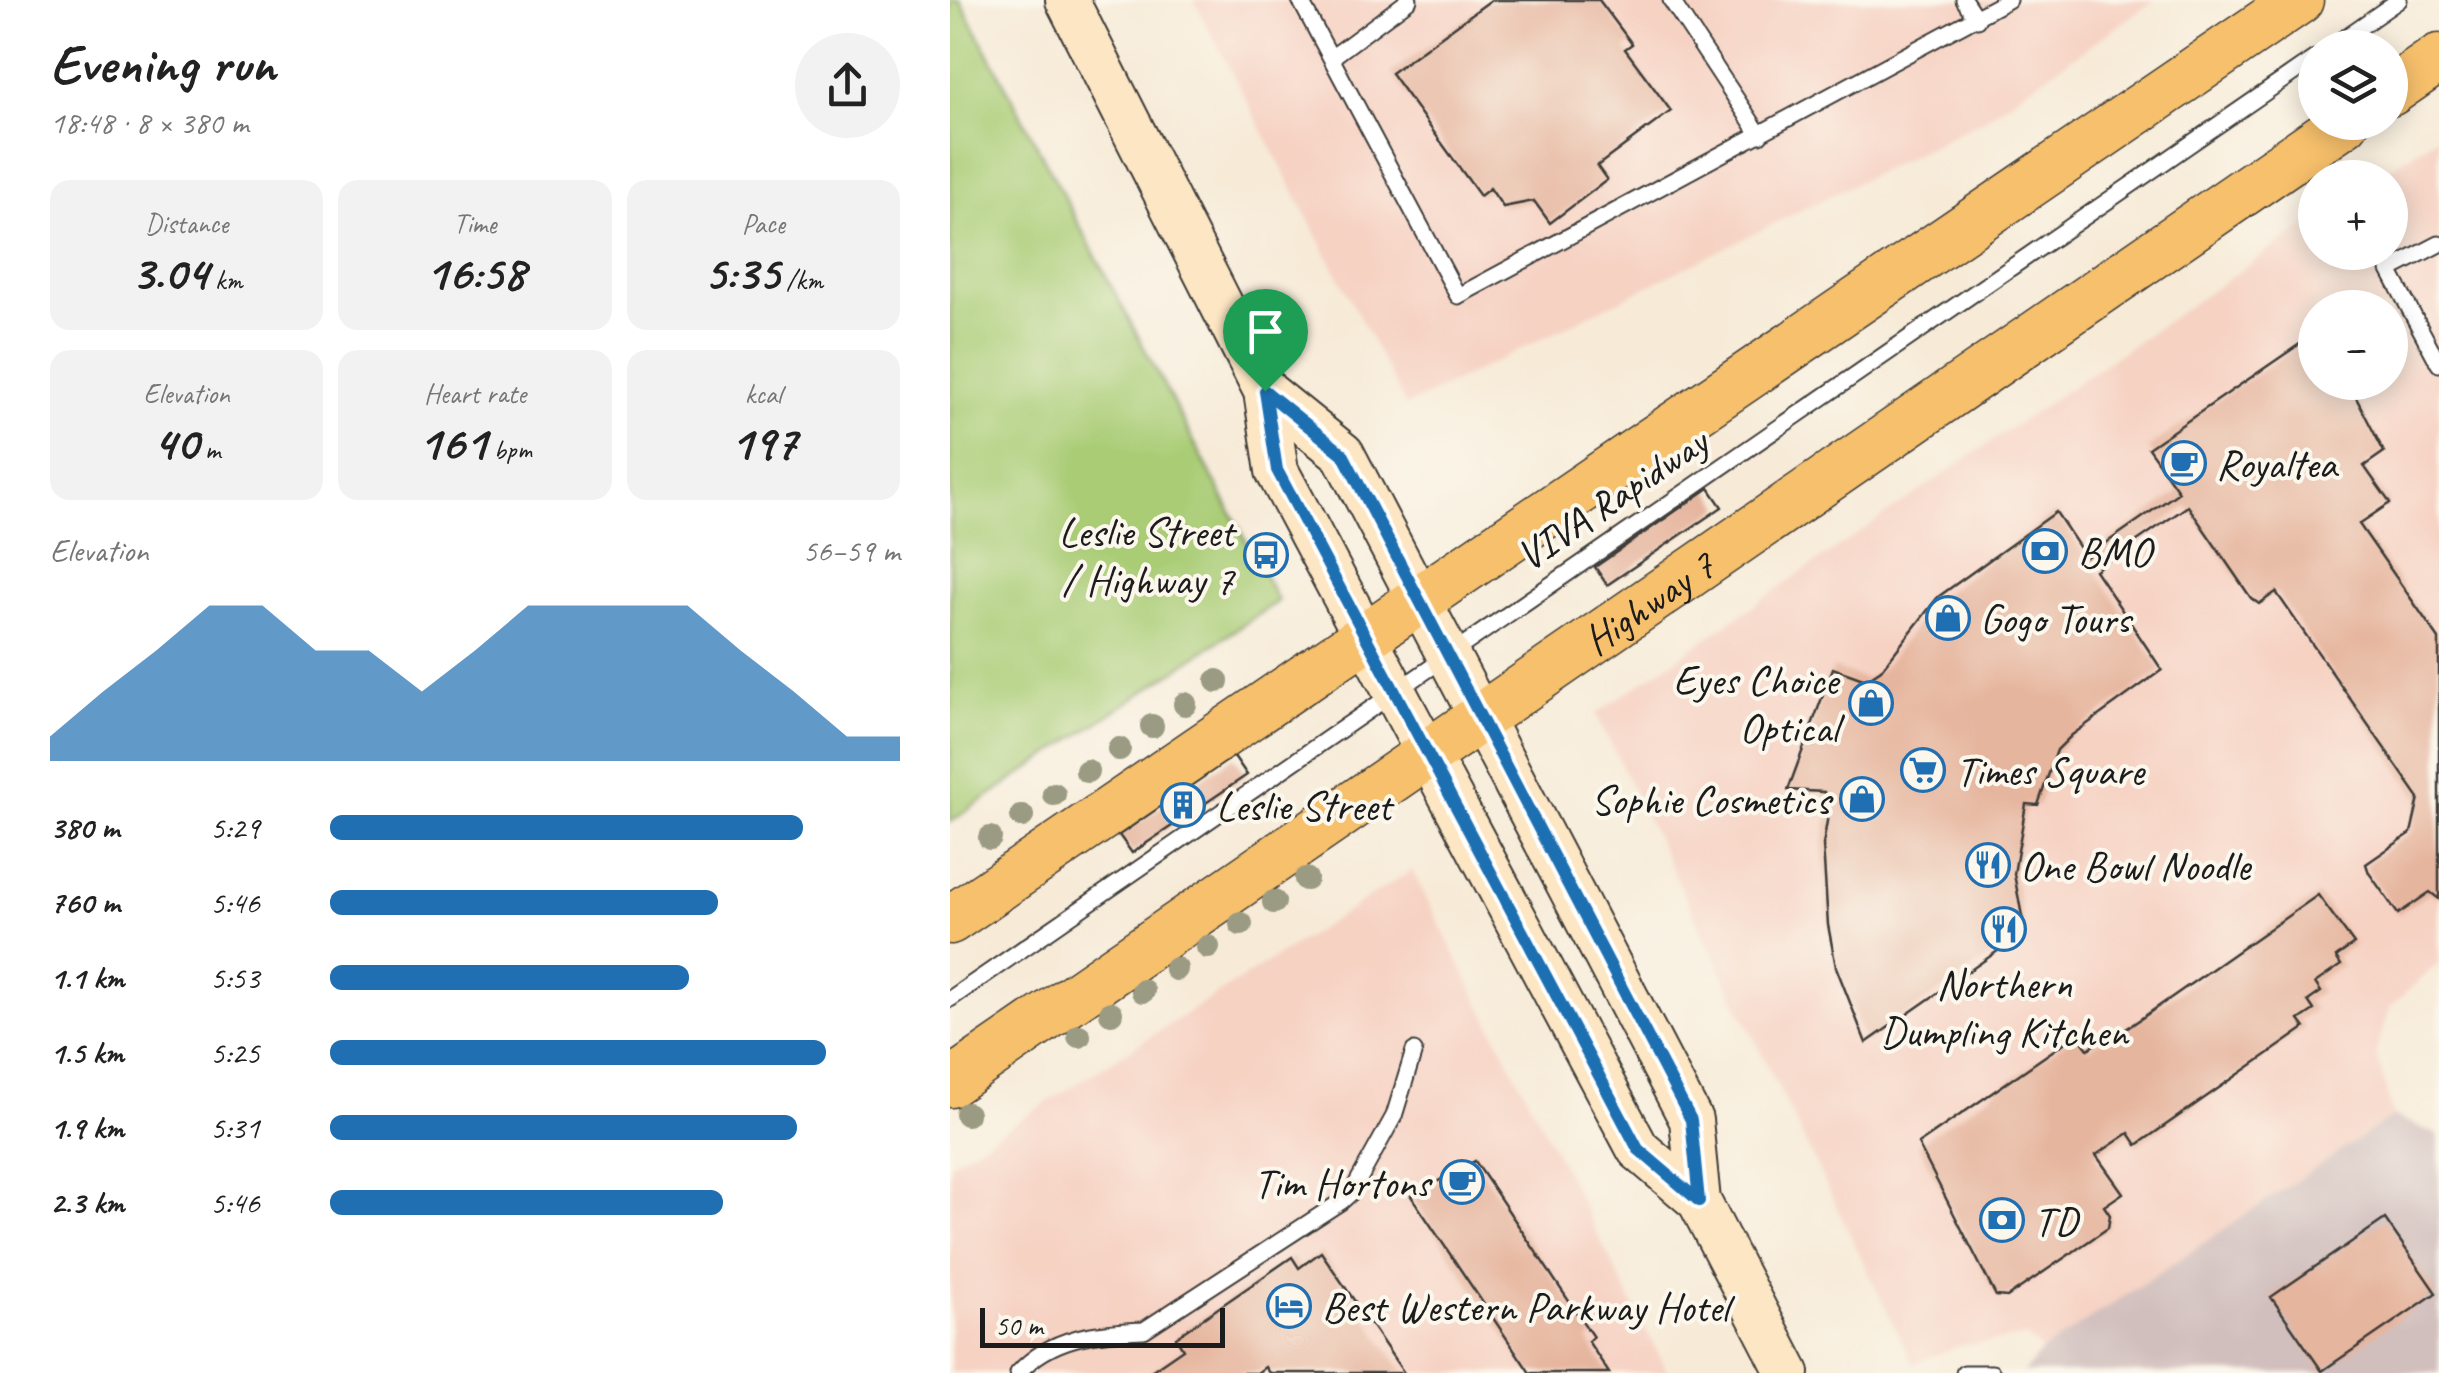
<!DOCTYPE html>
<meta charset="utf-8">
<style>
body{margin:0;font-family:Caveat,sans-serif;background:#f2f2f2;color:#222;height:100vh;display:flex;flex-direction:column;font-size:38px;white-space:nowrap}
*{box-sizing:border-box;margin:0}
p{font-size:32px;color:#767676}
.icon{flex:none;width:55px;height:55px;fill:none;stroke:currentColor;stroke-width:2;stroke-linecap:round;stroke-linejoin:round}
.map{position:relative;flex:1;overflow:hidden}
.panel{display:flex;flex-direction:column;background:#fff;width:950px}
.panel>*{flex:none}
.controls{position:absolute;left:1348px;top:30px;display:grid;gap:20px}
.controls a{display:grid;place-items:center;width:110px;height:110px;border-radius:50%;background:#fff;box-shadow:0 5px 25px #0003;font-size:50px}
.scale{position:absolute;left:30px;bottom:25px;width:245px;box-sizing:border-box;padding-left:10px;border:5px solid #1c1c1c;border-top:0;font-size:28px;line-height:35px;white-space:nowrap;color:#1c1c1c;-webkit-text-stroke:8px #fbf7ec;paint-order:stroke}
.pin{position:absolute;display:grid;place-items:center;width:85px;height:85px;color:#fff;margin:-102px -42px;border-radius:50% 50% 50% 0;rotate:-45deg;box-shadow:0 0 10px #0007}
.pin .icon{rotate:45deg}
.round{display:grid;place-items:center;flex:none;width:105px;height:105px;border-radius:52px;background:#f2f2f2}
.headline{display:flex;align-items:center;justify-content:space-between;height:170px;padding:0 50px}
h1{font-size:55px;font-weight:800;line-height:75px}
.figures{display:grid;grid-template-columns:repeat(3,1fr);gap:15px;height:170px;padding:10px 50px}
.figures div{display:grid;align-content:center;border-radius:20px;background:#f2f2f2;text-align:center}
.figures b{font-size:50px;font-weight:800}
.figures small{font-size:28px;font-weight:400}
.figures p{font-size:28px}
.chart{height:280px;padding:20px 50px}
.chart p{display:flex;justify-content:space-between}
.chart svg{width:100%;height:180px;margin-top:10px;fill:#1f6fb2;opacity:.7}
ul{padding:0 50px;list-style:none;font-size:32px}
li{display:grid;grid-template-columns:160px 120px 1fr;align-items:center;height:75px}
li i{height:25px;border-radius:12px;background:#1f6fb2}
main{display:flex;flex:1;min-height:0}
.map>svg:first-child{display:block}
</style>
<main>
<section class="panel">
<div class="headline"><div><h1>Evening run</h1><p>18:48 · 8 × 380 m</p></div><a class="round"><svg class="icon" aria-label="share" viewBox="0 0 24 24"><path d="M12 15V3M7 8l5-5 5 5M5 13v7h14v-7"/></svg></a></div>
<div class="figures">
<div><p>Distance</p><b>3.04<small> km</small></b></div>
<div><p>Time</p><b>16:58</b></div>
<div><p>Pace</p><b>5:35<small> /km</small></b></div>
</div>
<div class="figures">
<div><p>Elevation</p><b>40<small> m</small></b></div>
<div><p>Heart rate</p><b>161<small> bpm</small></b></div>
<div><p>kcal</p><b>197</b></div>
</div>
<div class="chart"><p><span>Elevation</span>56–59 m</p>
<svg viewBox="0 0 160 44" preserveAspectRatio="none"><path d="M0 44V38L10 27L20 17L30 6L40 6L50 17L60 17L70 27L80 17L90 6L100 6L110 6L120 6L130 17L140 27L150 38L160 38V44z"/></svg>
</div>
<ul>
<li><b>380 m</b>5:29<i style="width:83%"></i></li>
<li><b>760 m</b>5:46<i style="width:68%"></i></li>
<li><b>1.1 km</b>5:53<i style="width:63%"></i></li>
<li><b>1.5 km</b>5:25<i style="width:87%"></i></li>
<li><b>1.9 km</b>5:31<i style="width:82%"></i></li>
<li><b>2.3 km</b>5:46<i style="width:69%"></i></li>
</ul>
</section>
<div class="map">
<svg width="1489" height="1373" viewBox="0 0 1489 1373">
<rect width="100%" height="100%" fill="#fbf7ec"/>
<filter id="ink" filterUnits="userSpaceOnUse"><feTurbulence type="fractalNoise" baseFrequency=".01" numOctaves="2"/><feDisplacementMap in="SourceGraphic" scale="20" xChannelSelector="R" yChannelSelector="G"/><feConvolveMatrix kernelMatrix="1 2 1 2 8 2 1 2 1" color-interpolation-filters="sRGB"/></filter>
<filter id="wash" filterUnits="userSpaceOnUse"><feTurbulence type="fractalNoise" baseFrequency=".0048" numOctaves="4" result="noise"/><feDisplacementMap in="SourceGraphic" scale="40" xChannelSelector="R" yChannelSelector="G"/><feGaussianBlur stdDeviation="2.25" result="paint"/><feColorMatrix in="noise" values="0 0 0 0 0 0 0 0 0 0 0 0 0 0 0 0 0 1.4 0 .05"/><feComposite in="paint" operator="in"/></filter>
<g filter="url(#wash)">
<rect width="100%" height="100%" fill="#f7ebd8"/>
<path fill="#f6d2c3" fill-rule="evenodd" d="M244,0h961l-172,120 -577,286z
M1489,136v827l-50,45 -13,45 17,63 -351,235 -16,-14 -67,9 -46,18 -317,-650 719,-495v33h75v-74l-13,-1zM1365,308h75v74h-75z
M462,870l256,503h-718v-209z"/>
<path fill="#d1bfbd" d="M1443,1116l46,19v238h-416l19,-22z"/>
<path fill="#a9cc75" stroke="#627448" stroke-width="2.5" d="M0,0h10l318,601 -328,221z"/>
<g id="blocks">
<path fill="#e6b59e" d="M541,0h108l33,44 -7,5 46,62 -74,55 10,14 -57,43 -16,-22 -31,6 -13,-19 -10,8 -89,-123z
M1360,337h5v45h33l36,70 -20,14 26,37 -31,21 80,115v260l-9,-7 -32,22 -29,-41 -3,-9 45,-31 8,-35 -143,-206 -17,12 -8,-6 -63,-92 -93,64 67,100 -90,65 -15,15 -19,55 -12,-1 -12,70 11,58 -159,111 -30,-76 -8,-42 -5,-80 6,-36 -5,-17 -36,-2 45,-122 33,12 15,-10 57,-73 118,-85 30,45 93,-65 -31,-44z
M759,488l13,19 -115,78 -12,-18z
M284,756l13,19 -115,78 -13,-18z
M1368,895l36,49 -18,13 5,8 -26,18 6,9 -13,9 6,9 -15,10 6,8 -168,117 -8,-12 -33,22 27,38 -19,13 6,9 -2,13 -101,69 -11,-1 -78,-152 152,-105 9,-2 9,12 18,-12 3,4z
M525,1161l118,176 -5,4 21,32h-79l-119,-177z
M1435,1219l51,74 -114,78 -51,-74z
M371,1252l83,121h-135l-4,-6 -8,6h-109l35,-24 -7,-12 116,-80 7,11z"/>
</g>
</g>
<g filter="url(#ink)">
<use href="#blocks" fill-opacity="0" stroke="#3d3b38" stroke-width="2.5"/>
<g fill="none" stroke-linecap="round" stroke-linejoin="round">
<g stroke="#3d3b38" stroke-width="19">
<path id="lane" d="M350,0l158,296 550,-296
M721,0l89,135
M1014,0l13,20
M1380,48l69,-48
M381,58l78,-58
M1489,244l-50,26 50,94
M0,999l1365,-941
M68,1373c33,-37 79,-41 126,-43l198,-129 10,-9 42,-76 20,-65
M1014,1373h28"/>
</g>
<g stroke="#3d3b38" stroke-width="46">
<path id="secondary" d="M117,0l198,391 12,80 361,678 61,52
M315,391l78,63 348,666 8,81 89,172"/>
</g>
<g stroke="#3d3b38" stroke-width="51">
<g id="primary">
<path d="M1440,92l49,-34"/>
<path d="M0,920l1349,-920"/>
<path id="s1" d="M0,1083l1395,-961"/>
</g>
</g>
<use href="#lane" stroke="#fff" stroke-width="15"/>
<use href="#secondary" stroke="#fce6c4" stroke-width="42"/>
<use href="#primary" stroke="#f7c06c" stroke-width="48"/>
</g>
<g fill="#9a9b82">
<circle cx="267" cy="681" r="12"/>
<circle cx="235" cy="704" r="12"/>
<circle cx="202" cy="726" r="12"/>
<circle cx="169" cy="749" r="12"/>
<circle cx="137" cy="771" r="12"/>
<circle cx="104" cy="794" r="12"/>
<circle cx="72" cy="816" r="12"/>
<circle cx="40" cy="838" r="12"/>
<circle cx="356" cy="879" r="12"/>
<circle cx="324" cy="902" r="12"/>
<circle cx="291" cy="924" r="12"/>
<circle cx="258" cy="947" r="12"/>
<circle cx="226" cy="969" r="12"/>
<circle cx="193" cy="991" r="12"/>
<circle cx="161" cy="1013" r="12"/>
<circle cx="129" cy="1036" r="12"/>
<circle cx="17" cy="1114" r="12"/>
</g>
</g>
<g fill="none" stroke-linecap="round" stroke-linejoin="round" filter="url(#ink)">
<g stroke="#fff" stroke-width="20">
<path id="route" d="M315,391l78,63 348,666 8,81 -61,-52 -361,-679z"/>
</g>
<use href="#route" stroke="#1f6fb2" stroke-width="12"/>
</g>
<defs>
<g id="cafe-ring" transform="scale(2.25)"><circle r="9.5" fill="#fbf7ec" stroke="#1f6fb2" stroke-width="1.5"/><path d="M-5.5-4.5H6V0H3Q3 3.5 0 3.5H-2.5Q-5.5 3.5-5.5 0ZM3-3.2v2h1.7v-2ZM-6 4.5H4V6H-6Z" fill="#1f6fb2"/></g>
<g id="bank-ring" transform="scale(2.25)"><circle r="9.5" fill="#fbf7ec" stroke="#1f6fb2" stroke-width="1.5"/><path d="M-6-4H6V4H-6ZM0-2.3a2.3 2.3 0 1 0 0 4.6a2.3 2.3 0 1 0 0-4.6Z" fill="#1f6fb2"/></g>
<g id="bus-ring" transform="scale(2.25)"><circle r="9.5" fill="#fbf7ec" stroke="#1f6fb2" stroke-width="1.5"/><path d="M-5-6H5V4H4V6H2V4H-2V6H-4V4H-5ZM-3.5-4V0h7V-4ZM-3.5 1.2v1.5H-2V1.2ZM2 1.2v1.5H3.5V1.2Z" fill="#1f6fb2"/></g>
<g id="shop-ring" transform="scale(2.25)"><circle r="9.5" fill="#fbf7ec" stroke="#1f6fb2" stroke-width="1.5"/><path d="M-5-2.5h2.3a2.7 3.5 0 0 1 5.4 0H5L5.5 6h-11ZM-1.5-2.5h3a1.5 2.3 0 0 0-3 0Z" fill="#1f6fb2"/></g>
<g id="supermarket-ring" transform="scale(2.25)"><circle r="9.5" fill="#fbf7ec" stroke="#1f6fb2" stroke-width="1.5"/><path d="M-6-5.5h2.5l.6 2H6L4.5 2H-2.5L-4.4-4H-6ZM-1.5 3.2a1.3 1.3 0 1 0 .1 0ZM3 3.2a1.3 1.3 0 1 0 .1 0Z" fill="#1f6fb2"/></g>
<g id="building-ring" transform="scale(2.25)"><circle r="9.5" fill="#fbf7ec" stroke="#1f6fb2" stroke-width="1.5"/><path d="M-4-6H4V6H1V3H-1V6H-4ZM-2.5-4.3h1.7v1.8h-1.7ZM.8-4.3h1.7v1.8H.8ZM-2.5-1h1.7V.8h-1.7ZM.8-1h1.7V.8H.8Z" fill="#1f6fb2"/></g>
<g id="restaurant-ring" transform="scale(2.25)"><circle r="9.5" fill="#fbf7ec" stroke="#1f6fb2" stroke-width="1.5"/><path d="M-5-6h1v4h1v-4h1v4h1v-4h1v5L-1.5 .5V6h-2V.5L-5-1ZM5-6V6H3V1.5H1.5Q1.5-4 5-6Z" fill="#1f6fb2"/></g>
<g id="hotel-ring" transform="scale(2.25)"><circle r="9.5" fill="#fbf7ec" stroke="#1f6fb2" stroke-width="1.5"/><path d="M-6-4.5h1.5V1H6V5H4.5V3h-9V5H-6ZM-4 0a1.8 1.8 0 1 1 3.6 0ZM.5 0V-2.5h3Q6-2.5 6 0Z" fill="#1f6fb2"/></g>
</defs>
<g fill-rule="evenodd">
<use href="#cafe-ring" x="1234" y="463"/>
<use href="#bank-ring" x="1095" y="551"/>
<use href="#bus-ring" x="316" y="555"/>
<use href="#shop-ring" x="998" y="618"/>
<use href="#shop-ring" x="921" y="703"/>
<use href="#supermarket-ring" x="973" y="770"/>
<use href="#shop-ring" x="912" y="799"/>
<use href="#building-ring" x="233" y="805"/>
<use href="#restaurant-ring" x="1038" y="865"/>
<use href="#restaurant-ring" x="1054" y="929"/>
<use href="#cafe-ring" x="512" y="1182"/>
<use href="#bank-ring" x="1052" y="1220"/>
<use href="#hotel-ring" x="339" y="1306"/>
</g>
<g text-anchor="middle" stroke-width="8" stroke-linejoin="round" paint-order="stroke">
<g font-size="42" fill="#1c1c1c" stroke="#fbf7ec" text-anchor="start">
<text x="1266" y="478">Royaltea</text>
<text x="284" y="546" text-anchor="end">Leslie Street<tspan x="284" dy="48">/ Highway 7</tspan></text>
<text x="1128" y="566">BMO</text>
<text x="1030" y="633">Gogo Tours</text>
<text x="888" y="694" text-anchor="end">Eyes Choice<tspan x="888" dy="48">Optical</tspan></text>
<text x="1006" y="785">Times Square</text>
<text x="880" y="814" text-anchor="end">Sophie Cosmetics</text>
<text x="266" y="820">Leslie Street</text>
<text x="1070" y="880">One Bowl Noodle</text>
<text x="1054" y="998" text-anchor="middle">Northern<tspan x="1054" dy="48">Dumpling Kitchen</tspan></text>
<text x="480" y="1197" text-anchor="end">Tim Hortons</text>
<text x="1084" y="1235">TD</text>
<text x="372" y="1321">Best Western Parkway Hotel</text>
</g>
<g font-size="42" fill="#1c1c1c" stroke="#fbf7ec">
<text transform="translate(661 498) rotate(-34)" y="15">VIVA Rapidway</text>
<text dy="15" stroke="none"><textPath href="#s1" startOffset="848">Highway 7</textPath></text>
</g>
</g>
</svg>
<div class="controls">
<a><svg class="icon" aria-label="layers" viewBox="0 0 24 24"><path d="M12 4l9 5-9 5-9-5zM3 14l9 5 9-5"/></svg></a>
<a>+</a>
<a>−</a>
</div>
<div class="scale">50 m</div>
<div class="pin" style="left:315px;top:391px;background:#1e9e55"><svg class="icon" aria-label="arrive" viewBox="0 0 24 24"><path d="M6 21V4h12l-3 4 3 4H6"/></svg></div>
</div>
</main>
